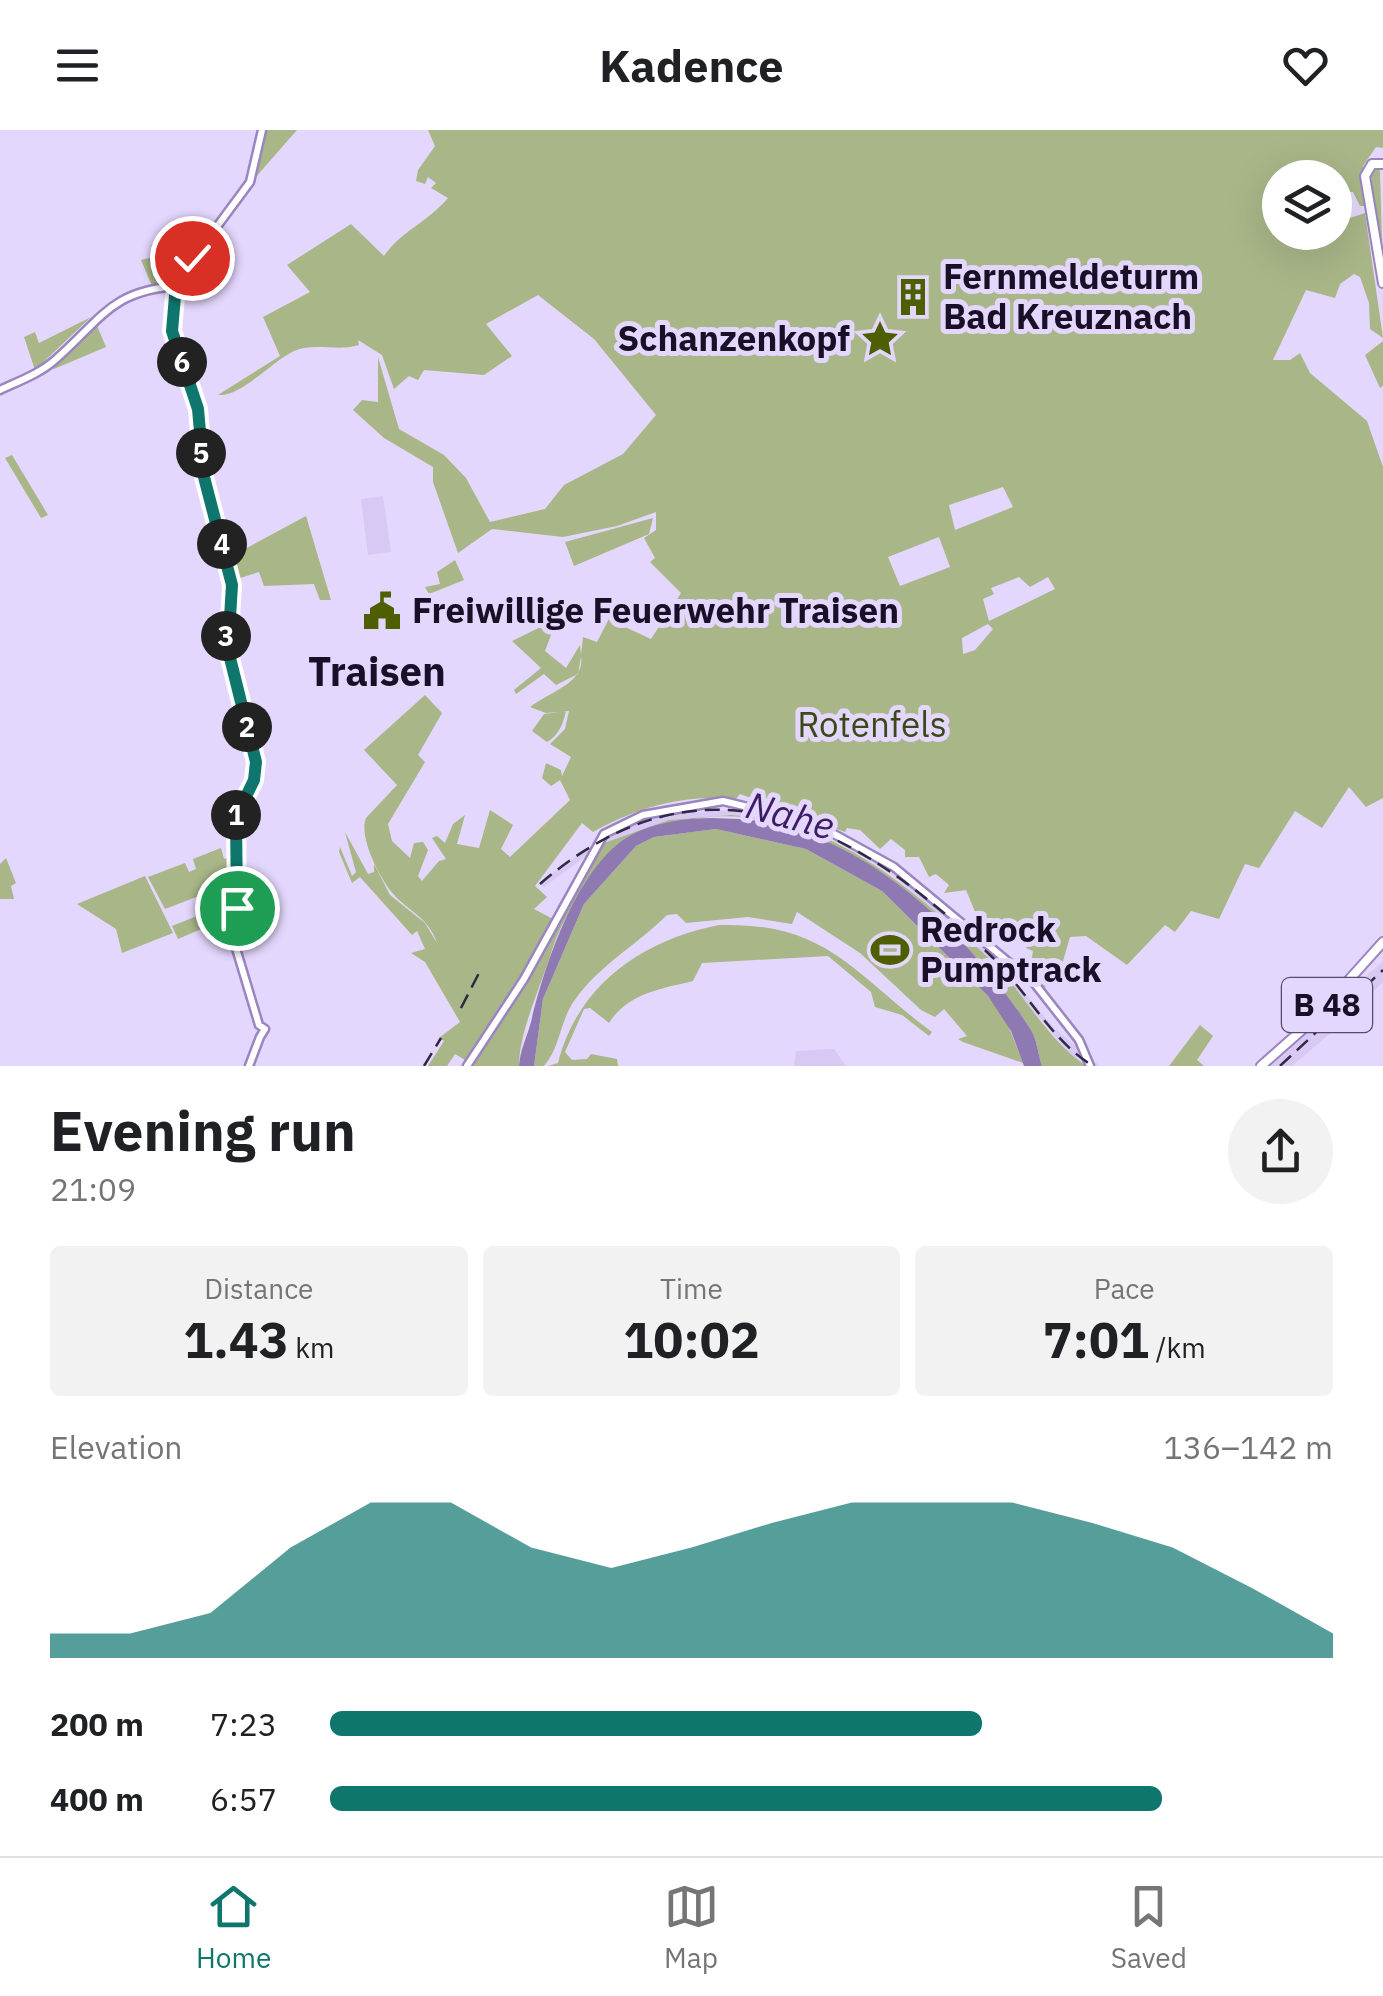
<!DOCTYPE html>
<meta charset="utf-8">
<style>
body{margin:0;font-family:"IBM Plex Sans",sans-serif;background:#f2f2f2;color:#202124;height:100vh;display:flex;flex-direction:column;font-size:38px;white-space:nowrap}
*{box-sizing:border-box;margin:0}
p{font-size:32px;color:#757577}
.icon{flex:none;width:55px;height:55px;fill:none;stroke:currentColor;stroke-width:2;stroke-linecap:round;stroke-linejoin:round}
.map{position:relative;height:936px;overflow:hidden}
.panel{display:flex;flex-direction:column;background:#fff;flex:1}
.panel>*{flex:none}
.controls{position:absolute;left:1262px;top:30px;display:grid;gap:20px}
.controls a{display:grid;place-items:center;width:90px;height:90px;border-radius:50%;background:#fff;box-shadow:0 10px 40px #0002;font-size:50px}
.pin{position:absolute;display:grid;place-items:center;width:85px;height:85px;color:#fff;margin:-42px;border:5px solid #fff;border-radius:50%;box-shadow:0 2px 10px #0007}
.km{position:absolute;width:50px;height:50px;margin:-25px;border-radius:50%;background:#222;color:#fff;font-size:28px;line-height:50px;text-align:center}
.round{display:grid;place-items:center;flex:none;width:105px;height:105px;border-radius:52px;background:#f2f2f2}
.summary{display:flex;align-items:center;justify-content:space-between;height:170px;padding:0 50px}
h1{font-size:55px;font-weight:700;line-height:75px}
.metrics{display:grid;grid-template-columns:repeat(3,1fr);gap:15px;height:170px;padding:10px 50px}
.metrics div{display:grid;align-content:center;border-radius:10px;background:#f2f2f2;text-align:center}
.metrics b{font-size:50px;font-weight:700}
.metrics small{font-size:28px;font-weight:400}
.metrics p{font-size:28px}
.chart{height:280px;padding:20px 50px}
.chart p{display:flex;justify-content:space-between}
.chart svg{width:100%;height:180px;margin-top:10px;fill:#0f766e;opacity:.7}
ul{padding:0 50px;list-style:none;font-size:32px}
li{display:grid;grid-template-columns:160px 120px 1fr;align-items:center;height:75px}
li i{height:25px;border-radius:12px;background:#0f766e}
header{display:flex;justify-content:space-between;align-items:center;height:130px;padding:0 50px;background:#fff;font-size:45px;font-weight:700}
.menu{display:flex;justify-content:space-around;align-items:center;height:140px;border-top:2px solid #e0e0e0;background:#fff;font-size:28px;color:#757577}
.menu a{display:grid;justify-items:center;gap:5px}
.menu .active{color:#0f766e}
.map>svg:first-child{display:block}
</style>
<header><svg class="icon" aria-label="menu" viewBox="0 0 24 24"><path d="M4 6h16M4 12h16M4 18h16"/></svg>Kadence<svg class="icon" aria-label="heart" viewBox="0 0 24 24"><path d="M12 20l-8-8c-3-5 5-10 8-4 3-6 11-1 8 4z"/></svg></header>
<div class="map">
<svg width="1383" height="936" viewBox="0 0 1383 936">
<rect width="100%" height="100%" fill="#e4d7fd"/>
<path fill="#d8c9f4" d="M383,366l8,56 -23,3 -7,-56z
M730,680l67,11 65,28 130,105 63,75 45,37h-14l-16,-12 -83,-98 -93,-80 -50,-32 -47,-19 -66,-10 -62,5 -65,23 -60,44 -5,-4 52,-37 44,-21 32,-10z
M1383,831v21l-43,43 -48,41h-27z
M834,919l12,17h-52l2,-15z"/>
<path fill="#a9b688" fill-rule="evenodd" d="M265,0h32l-42,48z
M428,0h955v18l-7,-1 -13,19 2,40h-5l-7,-14h-7l-1,19 5,7 15,-5 18,125 -13,-9 -1,-26 -9,-26 -6,-3 -14,10 -5,14 -29,-8 -33,70h17l10,-7 10,20 57,48 16,46v331l-17,9 -17,-20 -27,41 -27,-17 -36,57 -14,-4 -26,55 -28,-8 -16,21 -10,-7 -38,40 -41,-29 -16,1 -14,48 -14,2 -1,-25 -10,2 2,-13 -7,-3 7,-10 -13,-2 -5,-16 -29,4 -8,-5 -12,-29 -22,3 5,-8 -13,-11 -7,3 -10,-20h-14v-7l-14,-11 -11,10 -20,-19 -13,-2 -2,4 -19,-7 1,-4 -16,-2v-6c-28,-9 -42,-8 -71,-19l-4,5c-50,-5 -97,7 -143,33l-11,-9 -47,63 12,11 -13,12 19,10 -31,60 -57,81 -10,-6 -8,12h-19l16,-25 -5,-3 21,-16 -35,-60 -14,-9 14,-4 -8,-18 -5,4 -52,-58 -8,6 -13,-31 1,-5 12,29 4,-4 -11,-40 23,42 6,-2v-8l16,31 35,28 12,20c-8,-24 -25,-30 -41,-46 -15,-15 -38,-60 -30,-79l31,-33 -33,-35 61,-55 17,18 -24,42 7,7 -37,62 4,17 18,17 4,-15 9,-1 5,8 -10,26 4,5 17,-20 7,-2 -14,-21 5,-2 8,7 8,-19 12,-9 -8,29 22,4 11,-38 23,15 -12,24 9,8 60,-57 -10,-20 -9,6 -9,-8 4,-15 15,7 1,6 9,-19 -21,-13 15,-15 4,-18 -23,2 -16,-6c19,-15 55,-24 51,-50l-3,17 -22,11 -12,-11 -28,20 -2,-4 27,-22 -29,-27 45,-22 -12,32 21,17 14,-23 1,10 2,-18 14,5 16,-31 11,4 -1,11 28,13 30,-46 -31,-31 5,-4 -11,-20 12,-8v-18l-39,14 -54,11 -71,-8 -34,24 -25,-71v-15l-49,-29 -31,-28 9,-10 16,2v-45l21,72 45,26 22,23 24,44 55,-13 19,-24 59,-31 33,-39 -62,-76 -56,-44 -52,29 26,32 -28,19 -60,-5 -6,10 -9,-4 -15,13 -12,-34 -24,-15 1,5c-22,7 -44,-3 -65,6 -23,11 -53,46 -76,44l62,-39 -17,-39 47,-25 -23,-27 64,-41 33,32c16,-24 45,-35 64,-58l-17,-10 5,-5 -8,-6 -3,7 -9,-3 2,-11 17,-24zM1280,48h55v54h-55zM1003,357l10,20 -58,23 -6,-25zM939,407l11,30 -50,19 -12,-29zM1019,447l11,10 18,-10 7,12 -66,32 -6,-22 11,-5 -3,-6zM988,494l5,5 -18,21 -12,4 -1,-16z
M1376,37l4,4 3,106 -12,-101z
M200,115l-24,38 -24,3 -11,-26z
M91,187l-56,53 -11,-33 11,-5 4,11z
M95,191l11,26 -52,22 -2,-3z
M1383,211v45l-3,2 -15,-33z
M12,325l36,60 -7,3 -36,-60z
M306,386l25,84h-11l-6,-16 -50,2 -5,-14 -22,7 -5,-23z
M653,388l-4,16 -75,32 -9,-24z
M455,430l9,20 -35,14 -4,-7 15,-3 -3,-12z
M566,581c-3,13 -7,24 -19,31l-15,-11 12,-17z
M731,685c84,6 142,44 205,97 25,21 51,42 73,68 24,30 45,64 77,86h-44c-4,-11 -5,-27 -11,-36 -66,-102 -212,-241 -346,-209 -20,5 -39,5 -58,17 -18,12 -32,34 -43,52 -14,20 -25,38 -32,60 -10,34 -33,81 -33,116h-49l57,-87 39,-77 38,-59 65,-23z
M716,699l90,20 76,42 106,105 18,24 17,43 -60,-21 -5,-3 9,-3 -23,-27 -9,8 -14,-7 -61,-57 -63,-41 -5,12 -44,-7 -62,6 -9,-9 -10,1c-30,30 -68,50 -93,86 -14,20 -14,47 -30,65h-10l9,-67 41,-95 52,-58 18,-9z
M221,718l3,11 6,-2 1,13 -16,7 2,5 15,-6 1,7 -68,26 -17,-32 37,-14 4,9 7,-3 -3,-10z
M6,728l10,25 -5,3 3,13h-14v-35z
M145,746l28,57 -51,20 -6,-24 -39,-25z
M232,772l-3,15 -51,22 -6,-13z
M719,795c109,-3 134,49 213,107l-3,4 -27,-21 -27,-8 -4,-15 -43,-36 -126,7 -9,18c-32,8 -65,12 -84,42l-19,-15 -6,1 -19,43 7,8 15,-1 4,-5 26,5 1,7h-70l10,-3c20,-79 85,-123 161,-138z
M1200,895l13,11 -16,24 7,6h-35z"/>
<path fill="#8f79b3" d="M713,688c23,1 46,1 69,7 104,29 192,117 249,205 6,9 7,25 11,36h-18l-13,-35 -23,-35 -106,-105 -76,-42 -90,-20 -62,8 -18,9 -52,58 -41,95 -9,67h-15c1,-16 8,-29 12,-44 13,-55 46,-157 100,-187 24,-13 56,-17 82,-17z"/>
<g fill="none" stroke-linecap="round" stroke-linejoin="round">
<g stroke="#9b85c1" stroke-width="11">
<path id="secondary" d="M0,260c19,-9 39,-16 55,-30 46,-40 56,-70 123,-74
M260,907l5,-8 -6,-4 -27,-90 6,-37 -2,-81 18,-38 2,-17 -29,-118 3,-70 -27,-97 -5,-68 -22,-61 -4,-32 6,-30 15,-27 57,-77 12,-52
M249,936l11,-29
M467,936l57,-87 80,-145 39,-19 80,-14 91,22 80,44 141,117 44,56 11,26"/>
</g>
<g stroke="#9b85c1" stroke-width="12">
<path id="primary" d="M1383,34h-11l-7,12 18,107
M1261,936l52,-46 70,-78"/>
</g>
<use href="#secondary" stroke="#fff" stroke-width="6"/>
<use href="#primary" stroke="#fff" stroke-width="8"/>
<path stroke="#312841" stroke-width="2.5" stroke-dasharray="15 8" stroke-linecap="butt" d="M540,754c164,-142 316,-59 450,71 37,35 59,84 103,111
M461,878l18,-35
M424,936l17,-28
M1280,936l103,-96"/>
</g>
<g fill="none" stroke-linecap="round" stroke-linejoin="round">
<g stroke="#fff" stroke-width="20">
<path id="route" d="M192,128l-17,38 -3,35 26,78 6,68 28,108 -4,65 28,112 -2,18 -18,37 1,91"/>
</g>
<use href="#route" stroke="#0f766e" stroke-width="12"/>
</g>
<defs>
<g id="building-bare" transform="scale(3)"><path d="M-4-6H4V6H1V3H-1V6H-4ZM-2.5-4.3h1.7v1.8h-1.7ZM.8-4.3h1.7v1.8H.8ZM-2.5-1h1.7V.8h-1.7ZM.8-1h1.7V.8H.8Z" fill="#4e5f02" stroke="#e4d7fd" stroke-width="2.5" paint-order="stroke"/></g>
<g id="sight-bare" transform="scale(3)"><path d="M0-6L1.8-2.2L6-1.7L2.9 1.2L3.7 5.4L0 3.3L-3.7 5.4L-2.9 1.2L-6-1.7L-1.8-2.2Z" fill="#4e5f02" stroke="#e4d7fd" stroke-width="2.5" paint-order="stroke"/></g>
<g id="civic-bare" transform="scale(3)"><path d="M-.6-6.5H3V-4.5H.6V-3L4-1V1h2V6H-6V1h2V-1L-.6-3ZM-1.2 2.5V6h2.4V2.5Z" fill="#4e5f02" stroke="#e4d7fd" stroke-width="2.5" paint-order="stroke"/></g>
<g id="stadium-bare" transform="scale(3)"><path d="M0-5a6.5 5 0 1 0 0 10a6.5 5 0 1 0 0-10ZM-3.5-1.8h7v3.6h-7Z" fill="#4e5f02" stroke="#e4d7fd" stroke-width="2.5" paint-order="stroke"/></g>
</defs>
<g fill-rule="evenodd">
<use href="#building-bare" x="913" y="167"/>
<use href="#sight-bare" x="880" y="209"/>
<use href="#civic-bare" x="382" y="481"/>
<use href="#stadium-bare" x="890" y="820"/>
</g>
<g text-anchor="middle" stroke-width="10" stroke-linejoin="round" paint-order="stroke">
<rect fill="#e4d7fd" stroke="#564c67" stroke-width="2.5" x="1282" y="848" width="90" height="54" rx="8"/>
<g font-size="32" font-weight="bold" fill="#191027">
<text x="1327" y="886">B 48</text>
</g>
<g font-size="35" font-weight="bold" fill="#191027" stroke="#e4d7fd" text-anchor="start">
<text x="943" y="159">Fernmeldeturm<tspan x="943" dy="40">Bad Kreuznach</tspan></text>
<text x="850" y="221" text-anchor="end">Schanzenkopf</text>
<text x="412" y="493">Freiwillige Feuerwehr Traisen</text>
<text x="920" y="812">Redrock<tspan x="920" dy="40">Pumptrack</tspan></text>
</g>
<g font-size="35" fill="#3d4819" stroke="#e4d7fd">
<text x="872" y="607">Rotenfels</text>
</g>
<g font-size="38" font-style="italic" fill="#3d1c63" stroke="#e4d7fd">
<text transform="translate(790 686) rotate(15)" y="13">Nahe</text>
</g>
<g font-size="40" font-weight="bold" fill="#191027" stroke="#e4d7fd">
<text x="377" y="556">Traisen</text>
</g>
</g>
</svg>
<div class="controls">
<a><svg class="icon" aria-label="layers" viewBox="0 0 24 24"><path d="M12 4l9 5-9 5-9-5zM3 14l9 5 9-5"/></svg></a>
</div>
<div class="pin" style="left:237px;top:778px;background:#1e9e55"><svg class="icon" aria-label="arrive" viewBox="0 0 24 24"><path d="M6 21V4h12l-3 4 3 4H6"/></svg></div>
<div class="pin" style="left:192px;top:128px;background:#d93025"><svg class="icon" aria-label="check" viewBox="0 0 24 24"><path d="M5 12l5 5 9-10"/></svg></div>
<b class="km" style="left:236px;top:685px">1</b>
<b class="km" style="left:247px;top:597px">2</b>
<b class="km" style="left:226px;top:506px">3</b>
<b class="km" style="left:222px;top:414px">4</b>
<b class="km" style="left:201px;top:323px">5</b>
<b class="km" style="left:182px;top:232px">6</b>
</div>
<section class="panel">
<div class="summary"><div><h1>Evening run</h1><p>21:09</p></div><a class="round"><svg class="icon" aria-label="share" viewBox="0 0 24 24"><path d="M12 15V3M7 8l5-5 5 5M5 13v7h14v-7"/></svg></a></div>
<div class="metrics">
<div><p>Distance</p><b>1.43<small> km</small></b></div>
<div><p>Time</p><b>10:02</b></div>
<div><p>Pace</p><b>7:01<small> /km</small></b></div>
</div>
<div class="chart"><p><span>Elevation</span>136–142 m</p>
<svg viewBox="0 0 160 44" preserveAspectRatio="none"><path d="M0 44V38L10 38L20 33L30 17L40 6L50 6L60 17L70 22L80 17L90 11L100 6L110 6L120 6L130 11L140 17L150 27L160 38V44z"/></svg>
</div>
<ul>
<li><b>200 m</b>7:23<i style="width:65%"></i></li>
<li><b>400 m</b>6:57<i style="width:83%"></i></li>
</ul>
</section>
<nav class="menu">
<a class="active"><svg class="icon" aria-label="home" viewBox="0 0 24 24"><path d="M3 11l9-7 9 7M6 9v11h12V9"/></svg>Home</a>
<a><svg class="icon" aria-label="map" viewBox="0 0 24 24"><path d="M3 6l6-2 6 2 6-2v14l-6 2-6-2-6 2zM9 4v14M15 6v14"/></svg>Map</a>
<a><svg class="icon" aria-label="saved" viewBox="0 0 24 24"><path d="M7 4h10v16l-5-4-5 4z"/></svg>Saved</a>
</nav>
